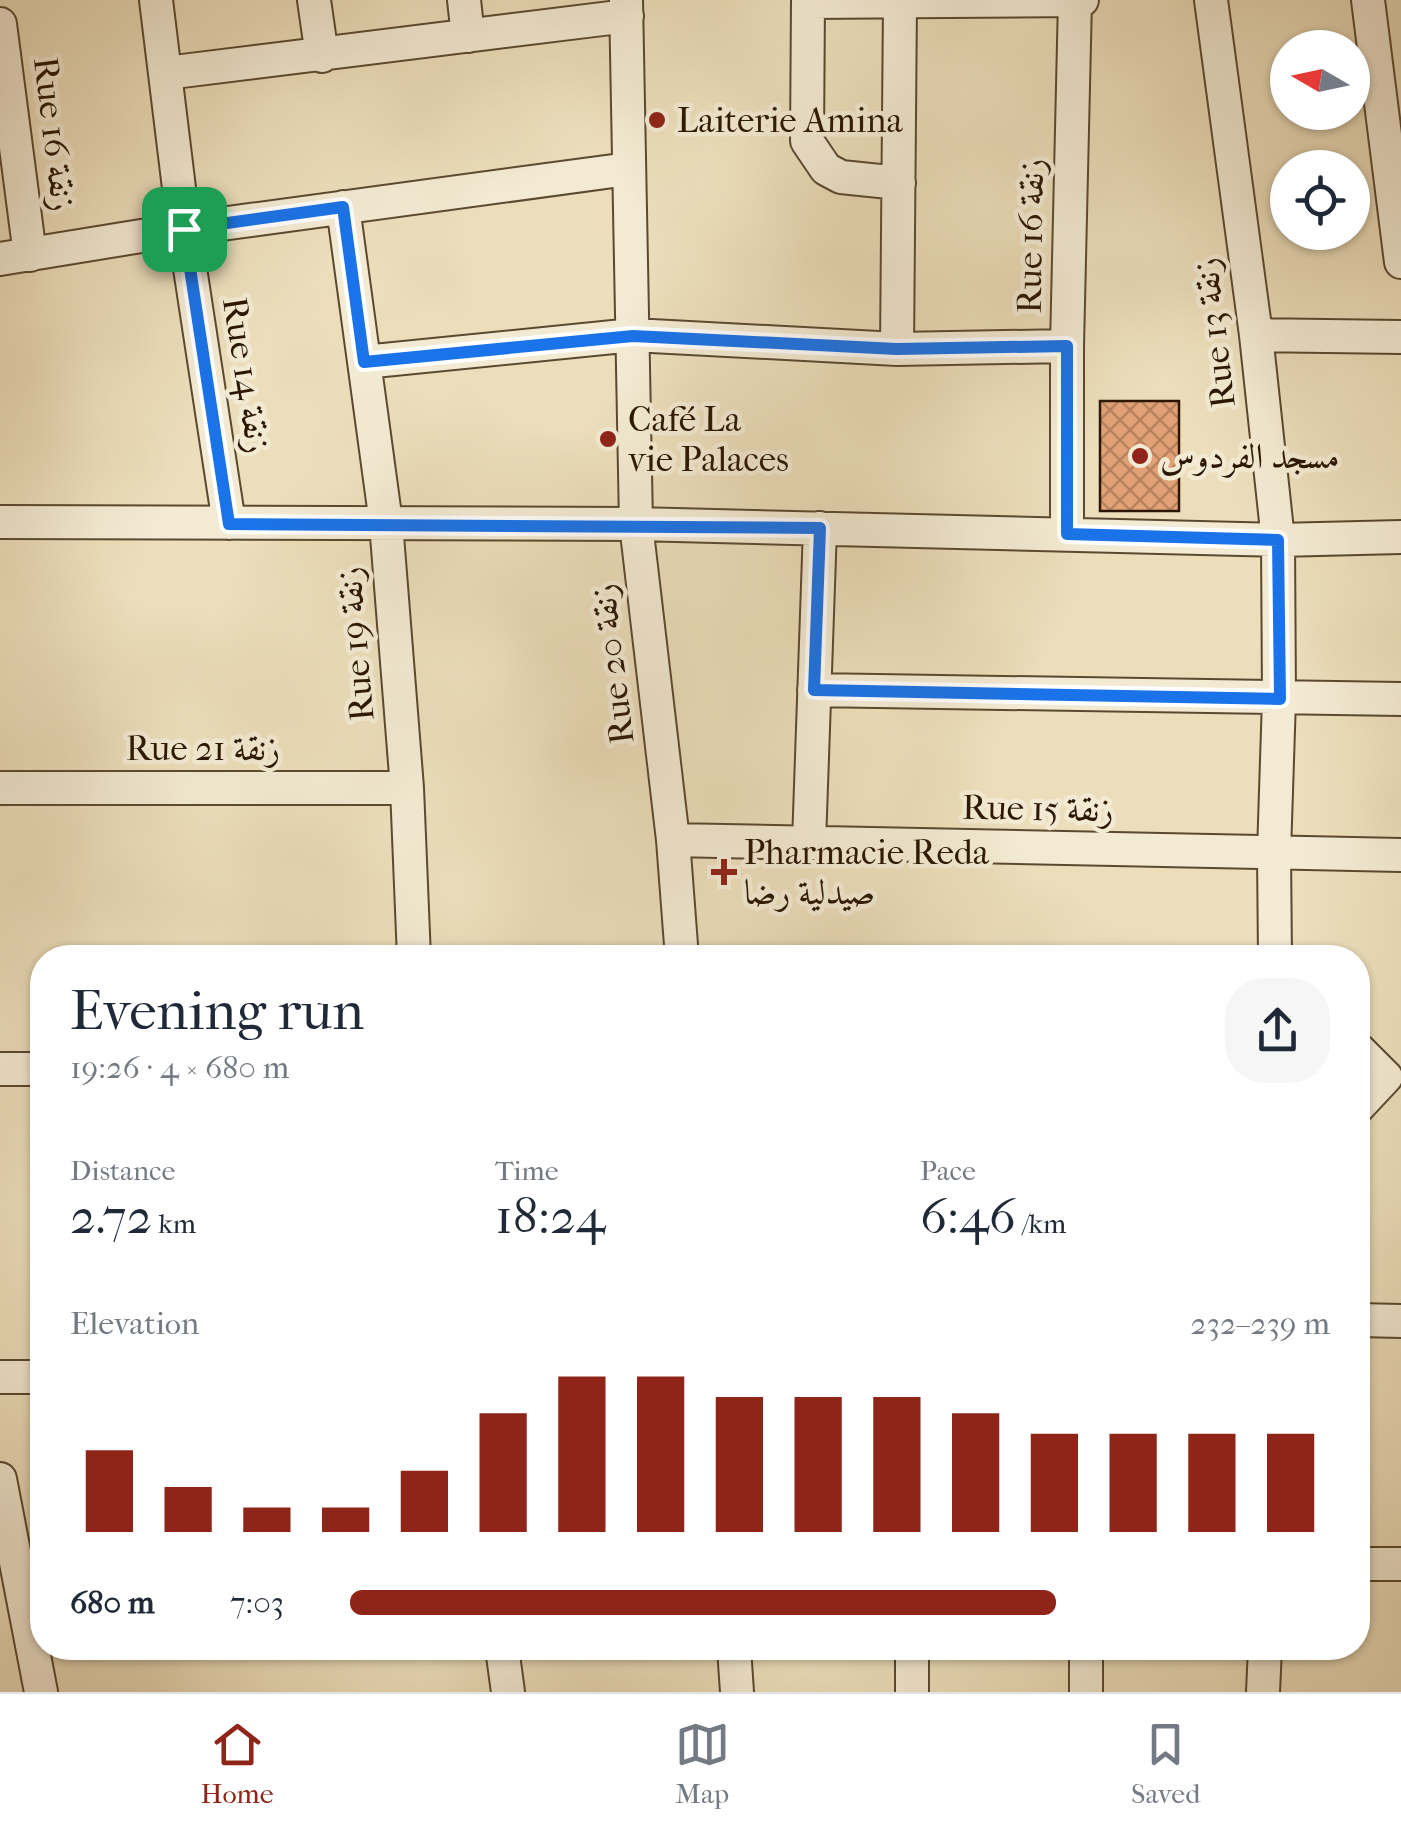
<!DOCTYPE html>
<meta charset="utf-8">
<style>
body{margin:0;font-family:"IM FELL French Canon",Amiri,serif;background:#f6f6f7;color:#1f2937;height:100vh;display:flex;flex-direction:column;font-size:38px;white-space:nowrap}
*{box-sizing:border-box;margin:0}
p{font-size:32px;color:#747a83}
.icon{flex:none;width:55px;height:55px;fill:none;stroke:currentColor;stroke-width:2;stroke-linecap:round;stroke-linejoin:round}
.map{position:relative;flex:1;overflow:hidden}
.details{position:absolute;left:30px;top:945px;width:1340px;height:715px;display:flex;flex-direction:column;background:#fff;border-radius:40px;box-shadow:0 2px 8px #0004}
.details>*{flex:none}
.needle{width:65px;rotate:279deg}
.tools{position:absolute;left:1270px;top:30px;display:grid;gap:20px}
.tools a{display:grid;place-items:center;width:100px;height:100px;border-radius:50%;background:#fff;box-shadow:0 2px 8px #0004;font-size:50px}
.pin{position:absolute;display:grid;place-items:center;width:85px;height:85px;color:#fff;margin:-42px;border-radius:20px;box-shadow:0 5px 15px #0006}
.round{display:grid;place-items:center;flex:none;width:105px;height:105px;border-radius:40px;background:#f6f6f7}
.overview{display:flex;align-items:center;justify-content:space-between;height:170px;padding:0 40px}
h1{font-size:55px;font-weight:600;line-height:75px}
.metrics{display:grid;grid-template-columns:repeat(3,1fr);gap:15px;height:170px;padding:10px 40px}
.metrics div{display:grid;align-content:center}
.metrics b{font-size:50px;font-weight:600}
.metrics small{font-size:28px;font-weight:400}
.metrics p{font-size:28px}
.chart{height:280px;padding:20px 40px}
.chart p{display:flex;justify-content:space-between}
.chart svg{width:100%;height:180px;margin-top:10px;stroke:#8f2418;stroke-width:6}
ul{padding:0 40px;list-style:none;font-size:32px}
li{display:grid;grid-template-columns:160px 120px 1fr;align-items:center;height:75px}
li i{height:25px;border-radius:12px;background:#8f2418}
.tabs{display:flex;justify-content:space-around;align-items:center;height:140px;border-top:2px solid #e0e1e3;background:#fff;font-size:28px;color:#747a83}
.tabs a{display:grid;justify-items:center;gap:5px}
.tabs .selected{color:#8f2418}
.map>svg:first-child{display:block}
</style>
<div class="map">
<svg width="1401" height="1692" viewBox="0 0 1401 1692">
<defs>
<pattern id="building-cross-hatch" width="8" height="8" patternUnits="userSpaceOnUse" patternTransform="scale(2.5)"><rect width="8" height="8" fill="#e2a176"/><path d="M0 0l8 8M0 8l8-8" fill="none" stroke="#b7825e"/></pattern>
</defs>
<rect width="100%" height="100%" fill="#ecdebb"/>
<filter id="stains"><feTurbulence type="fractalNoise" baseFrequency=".002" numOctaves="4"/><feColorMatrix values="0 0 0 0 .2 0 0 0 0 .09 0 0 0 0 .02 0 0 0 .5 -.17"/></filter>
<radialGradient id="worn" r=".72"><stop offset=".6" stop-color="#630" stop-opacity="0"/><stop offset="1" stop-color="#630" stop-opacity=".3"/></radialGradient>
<path fill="url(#building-cross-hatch)" stroke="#2b1700" stroke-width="2.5" d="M1100,401h79v110h-79z"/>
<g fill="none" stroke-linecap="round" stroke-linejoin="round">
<g stroke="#5b492f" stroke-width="36">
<path id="minor" d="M156,0l28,229 45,294
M314,0l8,56
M464,0l4,36
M626,0l10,524 37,316 9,118
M808,0l-1,141 19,28 15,8 58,6
M1211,0l45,335 22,205 1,159 -5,154 1,105
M1368,0l33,262
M808,2l274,-2
M0,24l30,231
M166,73l461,-57
M343,207l43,316 21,265 7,170
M0,259l184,-30 444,-60
M1256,335l145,2
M897,349l3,-346
M364,362l269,-27 264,14 170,-3
M0,522l636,2 642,16 123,-3
M1067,534v-188l8,-346
M814,690l587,9
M0,788h407
M673,840l728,15
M809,843l11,-315
M1358,1049l28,28
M0,1069h42
M1358,1107l28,-30
M1358,1320l43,1
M0,1377h42
M0,1479l41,213
M1358,1564h43
M502,1648l6,44
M734,1648l3,44
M1086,1648v44
M912,1692v-44
M1263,1692l2,-44"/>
</g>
<use href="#minor" stroke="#f3ead3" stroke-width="32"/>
</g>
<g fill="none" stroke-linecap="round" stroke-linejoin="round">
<g stroke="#fff" stroke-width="20">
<path id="route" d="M343,207l21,155 269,-26 264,13 170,-3v188l211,6 2,159 -466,-9 6,-162 -591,-4 -45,-295z"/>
</g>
<use href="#route" stroke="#1a73e8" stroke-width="12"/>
</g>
<g fill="#8f2418" stroke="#f3ead3" stroke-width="4">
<circle cx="657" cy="120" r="10"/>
<circle cx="608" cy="439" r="10"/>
<circle cx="1140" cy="456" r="10"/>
<path d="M719 857h10v10h10v10h-10v10h-10v-10h-10v-10h10z"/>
</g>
<g text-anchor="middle" stroke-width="9" stroke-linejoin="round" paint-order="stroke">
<g font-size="35" fill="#2b1700" stroke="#f3ead3" text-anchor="start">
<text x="677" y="132">Laiterie Amina</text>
<text x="628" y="431">Café La<tspan x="628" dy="40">vie Palaces</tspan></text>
<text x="1160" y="468">مسجد الفردوس</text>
<text x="744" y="864">Pharmacie Reda<tspan x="744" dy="40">صيدلية رضا</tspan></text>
</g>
<g font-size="35" fill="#2b1700" stroke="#f3ead3">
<text transform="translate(55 134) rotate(83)" y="12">Rue 16 زنقة</text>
<text transform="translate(1030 236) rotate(-89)" y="12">Rue 16 زنقة</text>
<text transform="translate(1214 333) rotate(-97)" y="12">Rue 13 زنقة</text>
<text transform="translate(247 375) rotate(81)" y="12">Rue 14 زنقة</text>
<text transform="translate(355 644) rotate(-95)" y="12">Rue 19 زنقة</text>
<text transform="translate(612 664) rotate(-97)" y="12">Rue 20 زنقة</text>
<text x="203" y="760">Rue 21 زنقة</text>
<text transform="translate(1038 808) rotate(1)" y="12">Rue 15 زنقة</text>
</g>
</g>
<rect width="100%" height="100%" filter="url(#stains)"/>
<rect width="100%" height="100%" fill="url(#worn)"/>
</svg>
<div class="tools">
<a><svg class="needle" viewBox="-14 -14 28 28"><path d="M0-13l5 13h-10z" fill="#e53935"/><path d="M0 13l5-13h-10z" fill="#747a83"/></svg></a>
<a><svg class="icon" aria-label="locate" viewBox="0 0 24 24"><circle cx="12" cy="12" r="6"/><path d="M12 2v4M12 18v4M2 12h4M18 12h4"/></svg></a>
</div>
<div class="pin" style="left:184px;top:229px;background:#1e9e55"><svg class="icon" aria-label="arrive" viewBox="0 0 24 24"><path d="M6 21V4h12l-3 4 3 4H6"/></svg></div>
<section class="details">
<div class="overview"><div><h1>Evening run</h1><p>19:26 · 4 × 680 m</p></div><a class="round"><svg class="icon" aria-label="share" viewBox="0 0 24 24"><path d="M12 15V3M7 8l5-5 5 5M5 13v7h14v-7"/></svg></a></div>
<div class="metrics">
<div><p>Distance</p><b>2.72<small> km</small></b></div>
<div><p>Time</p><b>18:24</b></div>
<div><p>Pace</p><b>6:46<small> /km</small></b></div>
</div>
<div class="chart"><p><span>Elevation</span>232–239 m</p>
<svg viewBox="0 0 160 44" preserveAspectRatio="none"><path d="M5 44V24M15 44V33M25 44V38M35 44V38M45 44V29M55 44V15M65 44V6M75 44V6M85 44V11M95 44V11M105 44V11M115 44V15M125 44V20M135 44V20M145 44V20M155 44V20"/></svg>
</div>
<ul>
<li><b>680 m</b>7:03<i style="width:72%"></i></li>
</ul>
</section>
</div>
<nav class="tabs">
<a class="selected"><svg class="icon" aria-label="home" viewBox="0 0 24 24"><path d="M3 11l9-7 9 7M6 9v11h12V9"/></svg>Home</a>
<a><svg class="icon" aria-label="map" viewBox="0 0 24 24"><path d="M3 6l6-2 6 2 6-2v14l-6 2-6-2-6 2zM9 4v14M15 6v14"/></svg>Map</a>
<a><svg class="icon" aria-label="saved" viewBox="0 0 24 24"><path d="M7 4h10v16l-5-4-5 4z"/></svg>Saved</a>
</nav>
